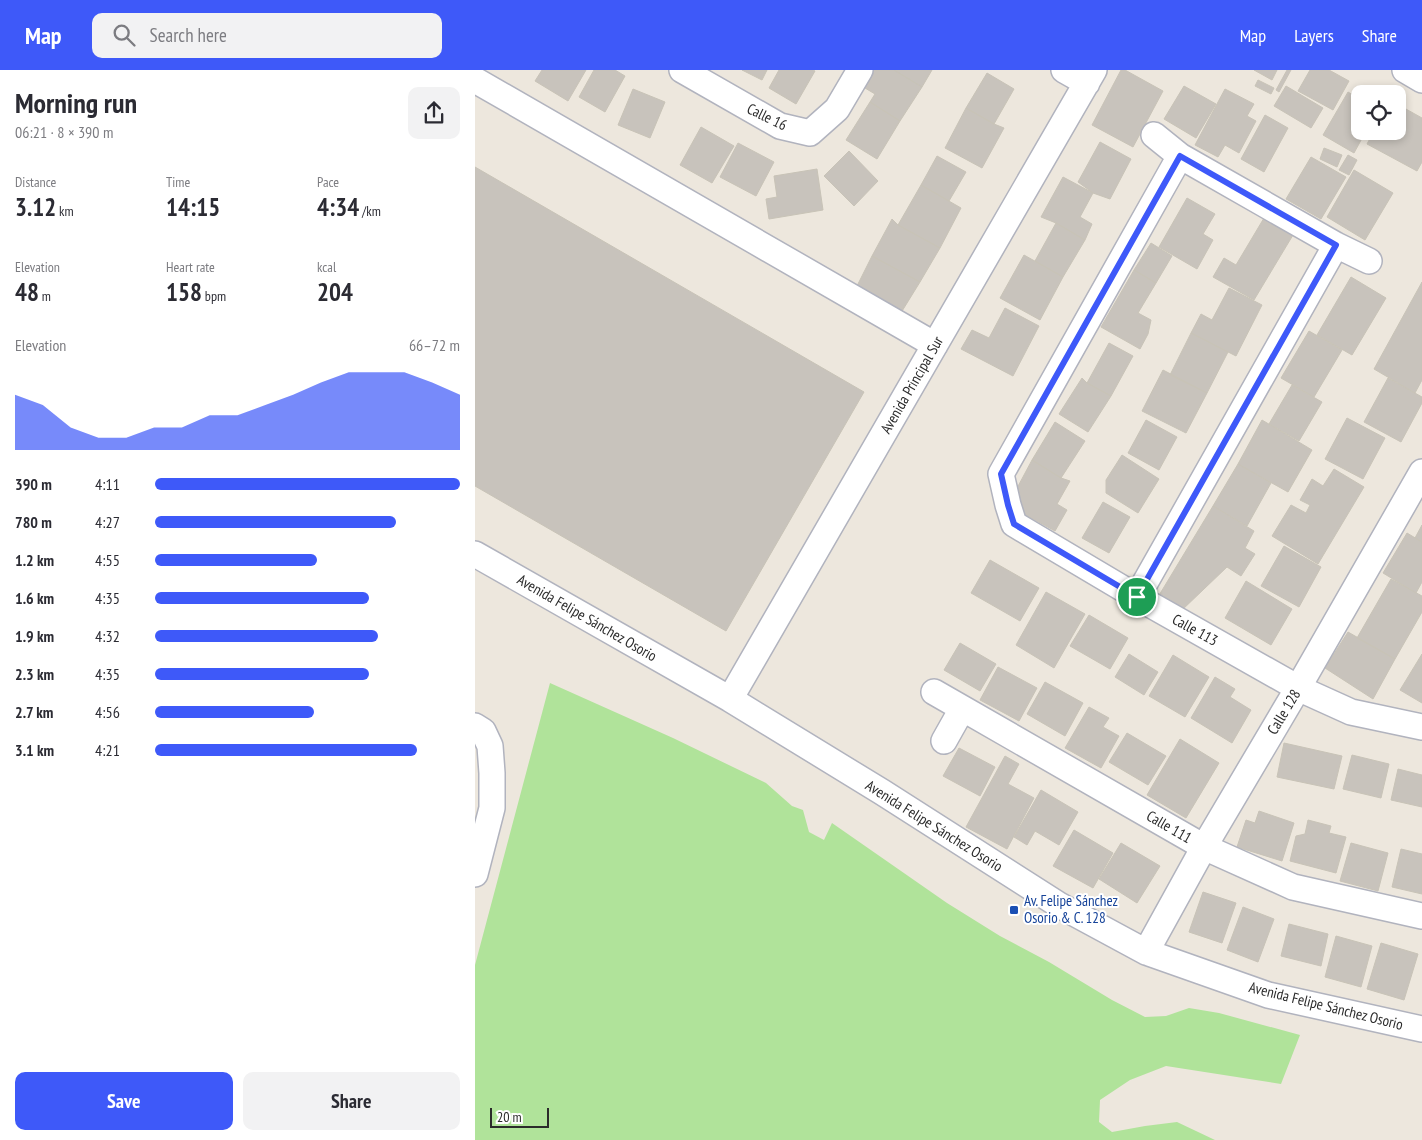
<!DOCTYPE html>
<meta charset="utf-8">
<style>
body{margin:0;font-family:"PT Sans Narrow",sans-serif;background:#f2f2f3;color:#2b2b33;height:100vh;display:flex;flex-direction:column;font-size:19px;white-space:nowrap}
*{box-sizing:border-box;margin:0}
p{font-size:16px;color:#7c7c81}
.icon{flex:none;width:28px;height:28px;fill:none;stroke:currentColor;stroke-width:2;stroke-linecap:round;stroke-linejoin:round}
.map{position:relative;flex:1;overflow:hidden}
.sheet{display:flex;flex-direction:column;background:#fff;width:475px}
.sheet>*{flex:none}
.tools{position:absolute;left:876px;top:15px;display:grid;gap:10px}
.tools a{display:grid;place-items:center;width:55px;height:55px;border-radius:10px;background:#fff;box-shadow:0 2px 8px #0003;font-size:25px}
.scale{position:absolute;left:15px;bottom:12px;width:59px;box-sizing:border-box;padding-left:5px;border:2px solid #2b2b2b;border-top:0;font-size:14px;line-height:18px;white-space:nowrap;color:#2b2b2b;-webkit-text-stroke:4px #fff;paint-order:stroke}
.pin{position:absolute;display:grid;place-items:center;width:42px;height:42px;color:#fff;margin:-21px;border:2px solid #fff;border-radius:50%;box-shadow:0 1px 5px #0007}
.round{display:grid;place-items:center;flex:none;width:52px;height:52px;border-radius:10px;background:#f2f2f3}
.headline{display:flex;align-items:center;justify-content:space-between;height:85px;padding:0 15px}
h1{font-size:28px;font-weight:700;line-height:38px}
.metrics{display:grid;grid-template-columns:repeat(3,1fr);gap:8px;height:85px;padding:5px 15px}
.metrics div{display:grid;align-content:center}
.metrics b{font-size:25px;font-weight:700}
.metrics small{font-size:14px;font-weight:400}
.metrics p{font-size:14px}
.chart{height:140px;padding:10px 15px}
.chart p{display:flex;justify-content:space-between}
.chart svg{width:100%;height:90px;margin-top:5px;fill:#3e59f9;opacity:.7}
.cta{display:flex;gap:10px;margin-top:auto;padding:10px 15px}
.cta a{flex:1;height:58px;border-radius:10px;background:#3e59f9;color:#fff;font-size:20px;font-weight:700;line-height:58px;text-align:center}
.cta a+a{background:#f2f2f3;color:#2b2b33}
ul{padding:0 15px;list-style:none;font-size:16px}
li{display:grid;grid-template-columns:80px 60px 1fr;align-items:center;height:38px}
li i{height:12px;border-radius:6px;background:#3e59f9}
header{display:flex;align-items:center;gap:30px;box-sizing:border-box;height:70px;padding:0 25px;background:#3e59f9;color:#fff}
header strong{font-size:24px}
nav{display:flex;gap:28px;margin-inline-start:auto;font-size:18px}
.search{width:350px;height:45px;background:#f2f2f3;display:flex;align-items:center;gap:12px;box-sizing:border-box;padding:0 18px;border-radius:10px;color:#7c7c81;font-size:19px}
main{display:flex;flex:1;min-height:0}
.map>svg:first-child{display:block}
</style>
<header>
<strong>Map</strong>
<div class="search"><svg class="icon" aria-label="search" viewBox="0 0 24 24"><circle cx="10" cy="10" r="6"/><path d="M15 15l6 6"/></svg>Search here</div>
<nav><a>Map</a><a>Layers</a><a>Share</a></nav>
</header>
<main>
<section class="sheet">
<div class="headline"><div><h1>Morning run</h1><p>06:21 · 8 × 390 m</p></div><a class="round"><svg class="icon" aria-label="share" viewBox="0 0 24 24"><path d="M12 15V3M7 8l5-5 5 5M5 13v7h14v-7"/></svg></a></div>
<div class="metrics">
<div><p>Distance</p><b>3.12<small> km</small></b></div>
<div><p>Time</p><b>14:15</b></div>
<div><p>Pace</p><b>4:34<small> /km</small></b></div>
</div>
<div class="metrics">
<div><p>Elevation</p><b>48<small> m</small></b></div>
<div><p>Heart rate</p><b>158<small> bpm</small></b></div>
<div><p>kcal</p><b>204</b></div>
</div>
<div class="chart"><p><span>Elevation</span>66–72 m</p>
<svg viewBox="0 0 160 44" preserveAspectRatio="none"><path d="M0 44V17L10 22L20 33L30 38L40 38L50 33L60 33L70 27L80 27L90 22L100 17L110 11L120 6L130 6L140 6L150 11L160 17V44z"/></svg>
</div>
<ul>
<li><b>390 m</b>4:11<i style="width:100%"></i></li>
<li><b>780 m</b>4:27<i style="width:79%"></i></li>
<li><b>1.2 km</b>4:55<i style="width:53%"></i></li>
<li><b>1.6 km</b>4:35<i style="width:70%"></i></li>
<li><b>1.9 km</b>4:32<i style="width:73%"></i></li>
<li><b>2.3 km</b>4:35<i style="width:70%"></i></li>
<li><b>2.7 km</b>4:56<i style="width:52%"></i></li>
<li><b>3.1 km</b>4:21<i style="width:86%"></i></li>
</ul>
<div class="cta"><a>Save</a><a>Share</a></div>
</section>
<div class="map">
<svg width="947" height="1070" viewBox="0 0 947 1070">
<rect width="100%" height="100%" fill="#ede7dd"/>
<path fill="#b0e39a" d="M75,613l123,55 93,45 26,23 11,4 6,22 15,8 8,-17 115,80 53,33 49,26 63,38 33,17 21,-1 23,-8 30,5 81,22 -19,49 -115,-18 -36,14 -30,20 -1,22 13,10 33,-6 32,-4 38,18h-740v-175z"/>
<path fill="#c8c3bc" stroke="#c8c3b7" d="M67,0h44l-18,31 -33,-20z
M119,0h21l10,6 -20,36 -26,-15z
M267,0h25l-5,10z
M304,0h34l2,1 -19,33 -27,-16z
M395,0h24l28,17 -22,34 -30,-19 5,-8 -15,-9z
M419,0h38l-10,17z
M646,0h4l38,21 -30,56 -41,-22z
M779,0h23l-5,10z
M812,0h4l-12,22 -3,-2z
M835,0h19l20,11 -16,29 -35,-19z
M512,3l27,16 -20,35 -28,-16z
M783,10l16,8 -3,6 -16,-8z
M709,16l32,18 -20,34 -32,-19z
M811,16l37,22 -12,20 -37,-22z
M158,19l32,13 -15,36 -32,-13z
M750,19l29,15 -7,12 9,5 -17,32 -14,-8 -7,12 -23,-12z
M873,22l12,7v32h6l-12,22 -31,-18z
M395,32l30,19 -23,38 -31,-19z
M922,34l25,14v44l-5,9 -50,-27 7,-13h23z
M491,38l28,16 10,4 -22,40 -37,-20z
M790,45l23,13 -24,44 -23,-13z
M226,57l33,19 -22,37 -32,-18z
M625,72l31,17 -21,40 -17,-6 -15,-11z
M263,73l36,19 -18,34 -36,-19z
M849,78l18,7 -5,12 -17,-8z
M374,81l29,30 -24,25 -30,-30z
M873,85l9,5 -8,15 -10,-5z
M462,86l29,16 -17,29 -28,-16z
M836,87l35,20 -25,42 -35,-20z
M0,97l389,225 -138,239 -251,-145z
M342,99l6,41 -54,9 -3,-20 11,-2 -3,-21z
M879,100l39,23 -28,47 -38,-23z
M588,107l30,16 -13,24 12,7 -7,16 -29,-17 -15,-6z
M446,115l40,23 -21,40 -42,-23z
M712,128l28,16 -12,20 10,6 -16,29 -38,-22z
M789,148l29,17 -39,65 -41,-23 11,-19 12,7z
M417,149l6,6 42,23 -20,34 -48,-26z
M581,153l29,17 -22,37 -28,-16z
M676,173l21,13 -16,27 -22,-13z
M549,185l39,22 -23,43 -40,-22z
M397,186l48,26 -21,34 -45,-24z
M659,200l22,13 -18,30 13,7 -3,14 -8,15 -39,-22z
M876,207l35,21 -34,57 -35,-20z
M947,212v98l-7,13 -41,-24z
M754,218l33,17 -26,51 -45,-23 10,-19 11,6z
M530,238l34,18 -26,50 -52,-27 11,-19 17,8z
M834,261l33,19 -28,47 -33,-19z
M716,263l37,19 -21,41 -37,-18z
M634,273l24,13 -22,40 -24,-13z
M688,300l44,23 -21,40 -44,-22z
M607,308l5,5 24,13 -23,36 -29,-18z
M913,308l34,19v6l-21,39 -37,-20z
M817,315l30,17 -23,39 -30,-17z
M872,348l38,20 -22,41 -38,-20z
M671,350l31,17 -18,33 -31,-17z
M787,350l50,30 -24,42 -50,-28z
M580,352l30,19 -24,37 -29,-18z
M647,385l37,24 -21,34 -32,-20v-13z
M557,390l29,18 9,3 -13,23 10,6 -12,21 -47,-26z
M763,394l33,19 -24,43 -34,-20z
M859,399l30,18 -46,77 -46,-28 19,-31 15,8 4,-8 -10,-5 12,-21 11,7z
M628,432l27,15 -21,36 -27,-15z
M738,436l41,25 -9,17 10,6 -14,22 -14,-9 -46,44 -23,-14z
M947,455v17l-7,-4z
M932,463l15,9v40l-6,11 -33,-20z
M809,476l37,21 -22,40 -38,-21z
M515,490l49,28 -19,33 -49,-28z
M916,509l31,17v16l-27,47 -38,-21z
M771,511l46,28 -21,36 -46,-27z
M571,522l39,22 -31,54 -38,-23z
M614,545l39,23 -18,31 -40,-23z
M873,562l47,27 -22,40 -48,-31z
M485,573l36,21 -16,27 -36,-21z
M654,584l29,18 -14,23 -29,-18z
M947,584v49l-22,-13z
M698,585l36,22 -24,40 -36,-21z
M523,597l39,21 -18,33 -39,-21z
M740,607l20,12 -5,8 21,13 -19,33 -41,-25z
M570,612l38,21 -18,33 -38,-22z
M614,637l20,11 -6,9 16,9 -18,32 -36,-20z
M652,663l39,23 -18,29 -39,-23z
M705,669l39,24 -33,55 -39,-23z
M809,673l58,13 -8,33 -57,-12z
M484,678l36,19 -15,29 -37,-20z
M877,685l37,9 -8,34 -38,-9z
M530,686l14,8 -11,20 26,14 -27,51 -41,-22z
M923,699l24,6v32l-31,-7z
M566,720l37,22 -19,33 -24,-14 -8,14 -13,-8z
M784,741l35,12 -12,38 -45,-14 9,-27 9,3z
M833,750l23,6 -2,7 17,4 -10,36 -46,-12 6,-25 9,-2z
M599,760l39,23 -20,35 -40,-22z
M646,773l39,23 -23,37 -38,-24z
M876,773l37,10 -10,38 -38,-10z
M926,779l21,5v40l-30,-7z
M728,822l33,11 -14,40 -33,-11z
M768,837l31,12 -16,43 -31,-12z
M814,854l39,10 -7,32 -40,-10z
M861,866l36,10 -11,41 -36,-10z
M906,873l37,11 -14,46 -37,-11z"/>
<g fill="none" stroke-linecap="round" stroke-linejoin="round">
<g stroke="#b1b3be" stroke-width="28">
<path id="minor" d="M207,0l98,56 30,7 27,-24 23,-39
M589,0l23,13
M930,0l17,10
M0,10l460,265
M679,65l26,21 156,89 33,16
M705,86l-179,318 7,31 6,19 123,73 161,91 53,24 71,15
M0,484l255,145 152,93 177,113 87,47 122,43 154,34
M662,527l199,-352
M459,622l270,155 89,40 129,29
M255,629l364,-629
M0,656l8,5 7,15 2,27v35l-17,66
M469,671l18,-32
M671,882l58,-105 94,-159 124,-216"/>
</g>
<use href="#minor" stroke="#fff" stroke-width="25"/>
</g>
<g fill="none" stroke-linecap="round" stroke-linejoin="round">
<g stroke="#fff" stroke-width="10">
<path id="route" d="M705,86l156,89 -199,352 -123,-73 -6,-19 -7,-31z"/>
</g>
<use href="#route" stroke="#3e59f9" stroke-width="6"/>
</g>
<rect fill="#1a4fb4" stroke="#fff" stroke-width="2" x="534" y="835" width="10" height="10" rx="2.5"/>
<g text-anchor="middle" stroke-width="4" stroke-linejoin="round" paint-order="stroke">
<g font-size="15" fill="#2b2b2b" stroke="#fff">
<text transform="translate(292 47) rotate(26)" y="5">Calle 16</text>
<text transform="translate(437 315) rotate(-60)" y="5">Avenida Principal Sur</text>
<text transform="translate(112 548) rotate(30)" y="5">Avenida Felipe Sánchez Osorio</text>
<text transform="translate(720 560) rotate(29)" y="5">Calle 113</text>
<text transform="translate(809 642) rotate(-59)" y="5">Calle 128</text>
<text transform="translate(459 756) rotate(32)" y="5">Avenida Felipe Sánchez Osorio</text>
<text transform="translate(694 757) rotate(30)" y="5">Calle 111</text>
<text transform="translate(851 936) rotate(14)" y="5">Avenida Felipe Sánchez Osorio</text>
</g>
<g font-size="15" fill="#164399" stroke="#fff" text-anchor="start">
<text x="549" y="836">Av. Felipe Sánchez<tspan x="549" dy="17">Osorio &amp; C. 128</tspan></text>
</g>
</g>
</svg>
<div class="tools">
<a><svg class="icon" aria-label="locate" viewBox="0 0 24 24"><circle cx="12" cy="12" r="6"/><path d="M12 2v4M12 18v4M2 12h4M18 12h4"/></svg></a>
</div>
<div class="scale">20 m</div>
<div class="pin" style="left:662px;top:527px;background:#1e9e55"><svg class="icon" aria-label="arrive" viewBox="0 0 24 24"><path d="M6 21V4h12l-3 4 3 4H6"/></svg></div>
</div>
</main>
